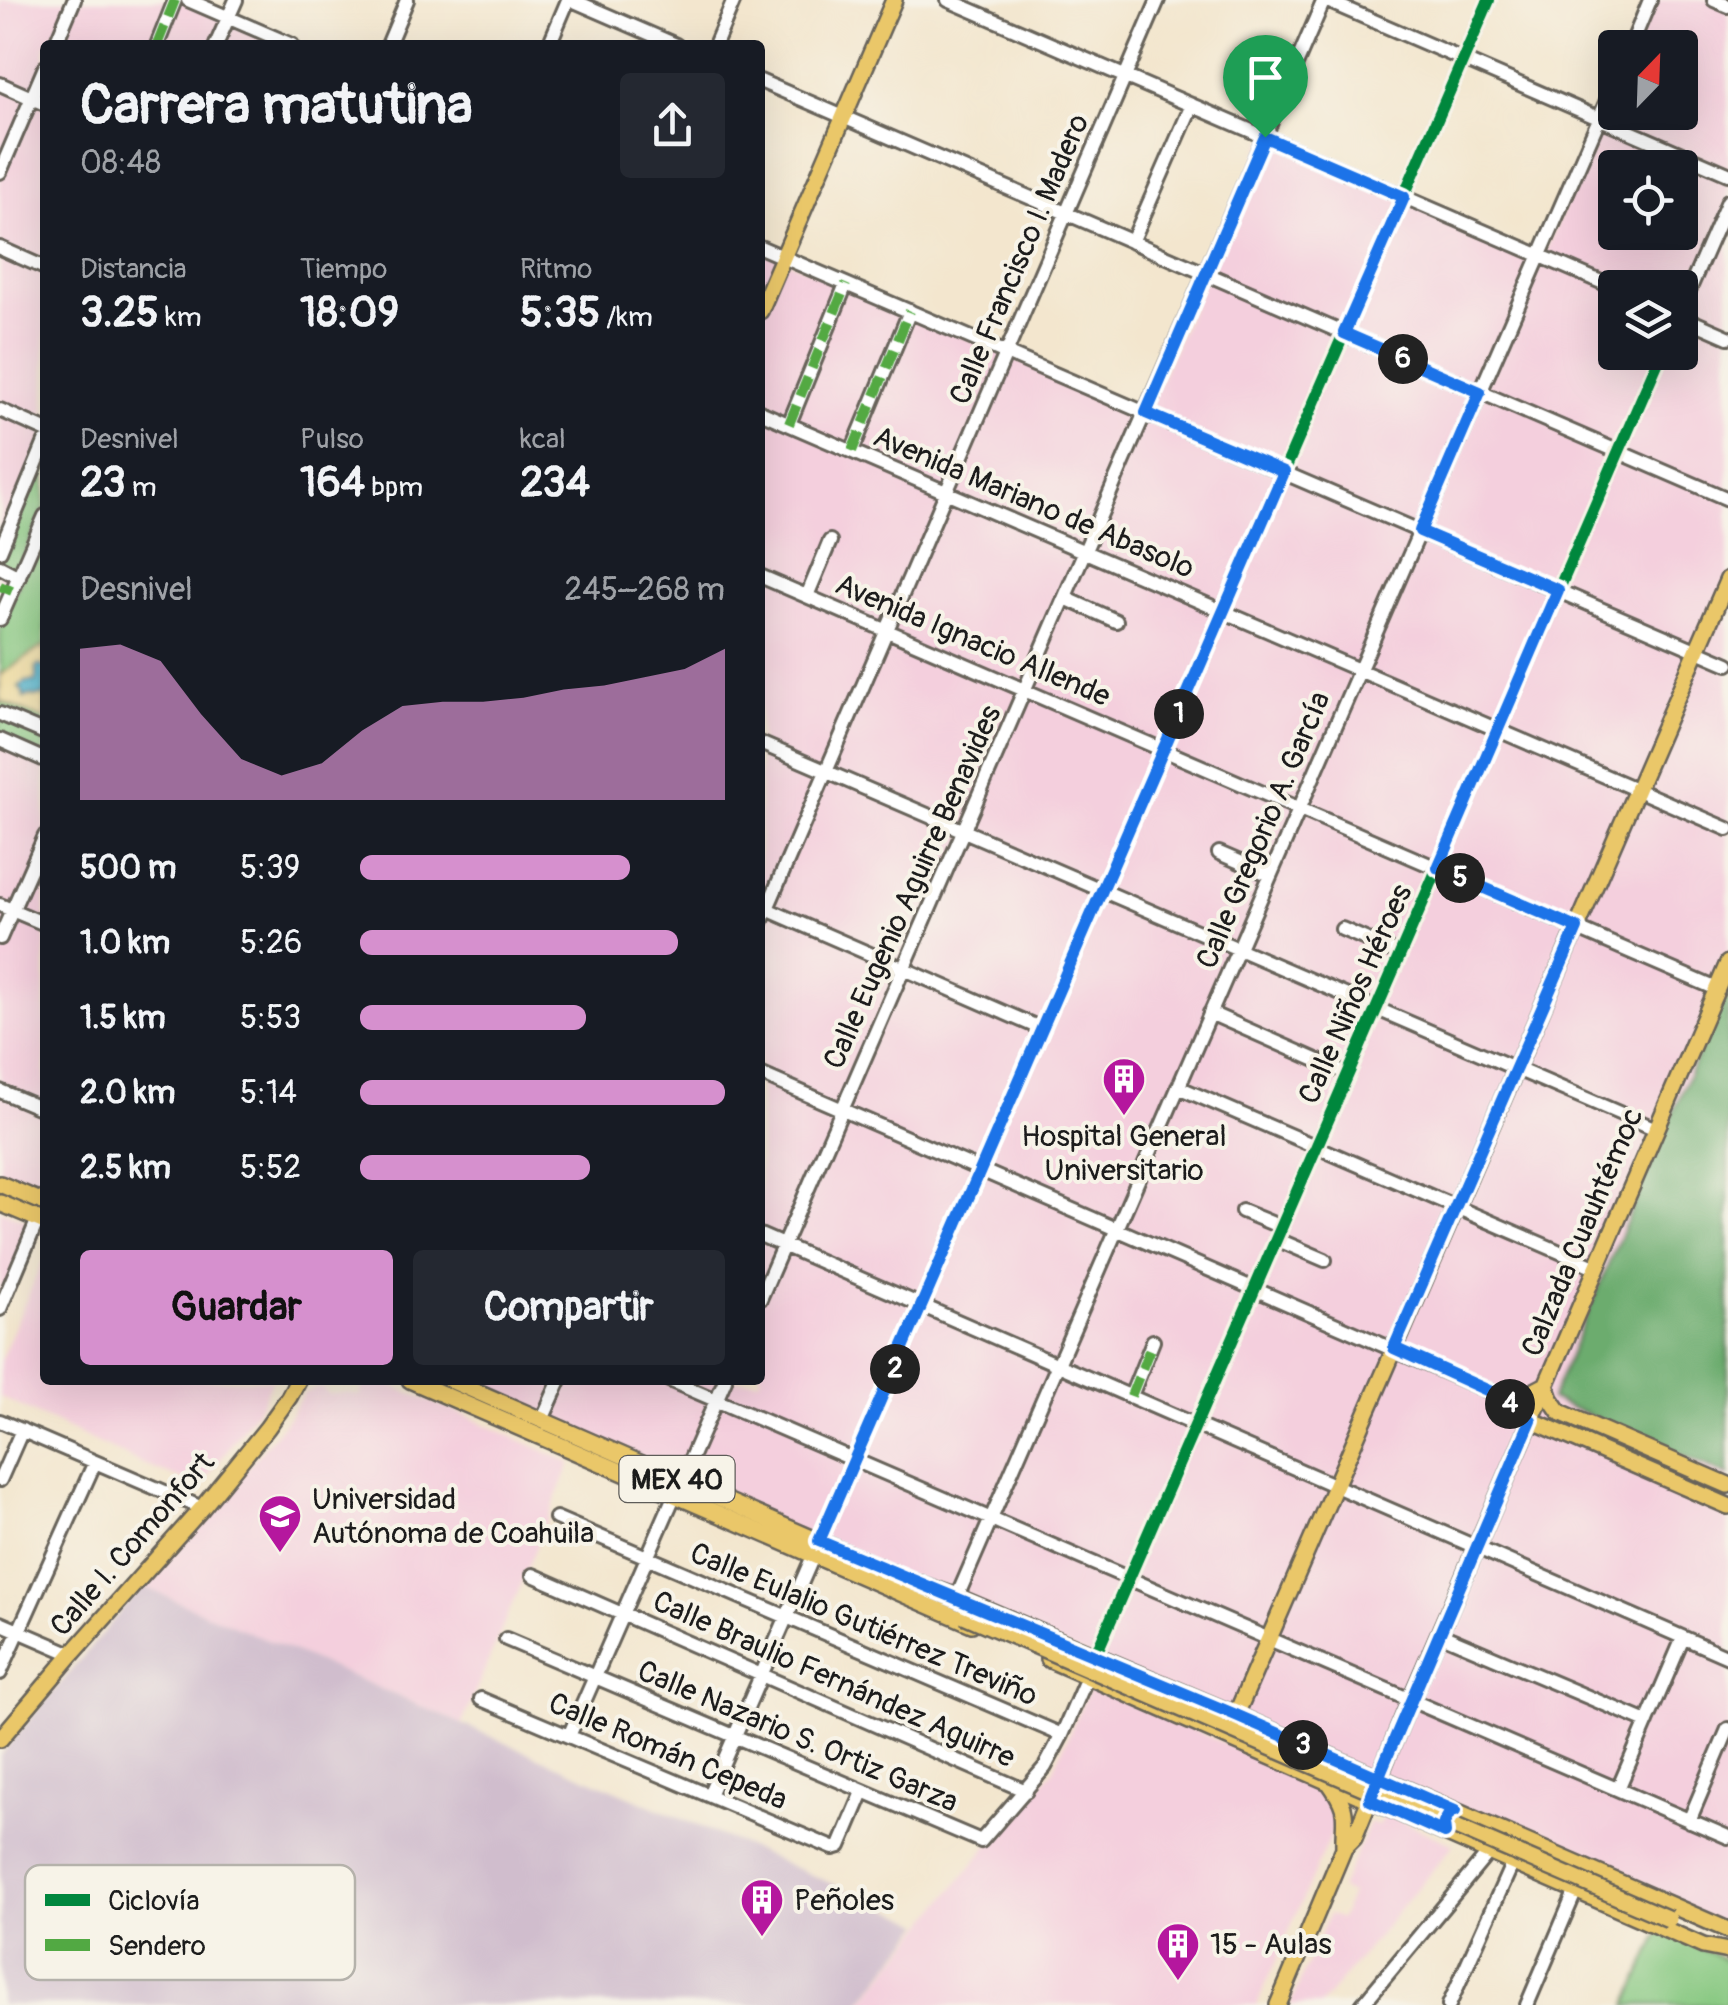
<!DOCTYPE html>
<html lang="es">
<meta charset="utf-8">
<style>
body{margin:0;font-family:Pangolin,sans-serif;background:#242831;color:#f1f3f6;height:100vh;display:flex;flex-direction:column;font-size:38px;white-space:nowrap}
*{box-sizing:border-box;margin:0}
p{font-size:32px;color:#9ea1a6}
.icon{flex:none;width:55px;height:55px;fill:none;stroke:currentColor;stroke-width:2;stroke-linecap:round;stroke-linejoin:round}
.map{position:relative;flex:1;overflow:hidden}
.side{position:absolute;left:40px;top:40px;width:725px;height:1345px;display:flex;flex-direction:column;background:#171b24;border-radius:10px;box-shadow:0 10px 40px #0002}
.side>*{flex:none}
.needle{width:65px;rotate:23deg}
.fabs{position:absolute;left:1598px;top:30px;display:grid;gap:20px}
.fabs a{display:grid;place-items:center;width:100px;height:100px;border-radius:10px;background:#171b24;box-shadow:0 10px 40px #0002;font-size:50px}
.pin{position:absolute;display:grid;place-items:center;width:85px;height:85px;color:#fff;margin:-102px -42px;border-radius:50% 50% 50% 0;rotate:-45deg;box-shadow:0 0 10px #0007}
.pin .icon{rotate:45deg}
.km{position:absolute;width:50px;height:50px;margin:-25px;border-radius:50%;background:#222;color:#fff;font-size:28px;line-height:50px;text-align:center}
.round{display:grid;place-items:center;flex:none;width:105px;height:105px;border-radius:10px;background:#242831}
.overview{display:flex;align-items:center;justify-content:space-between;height:170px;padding:0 40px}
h1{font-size:55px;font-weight:700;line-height:75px}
.figures{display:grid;grid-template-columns:repeat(3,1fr);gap:15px;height:170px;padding:10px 40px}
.figures div{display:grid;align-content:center}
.figures b{font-size:42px;font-weight:700}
.figures small{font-size:28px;font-weight:400}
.figures p{font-size:28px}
.chart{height:280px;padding:20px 40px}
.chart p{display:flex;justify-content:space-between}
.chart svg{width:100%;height:180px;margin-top:10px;fill:#d690ce;opacity:.7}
.button{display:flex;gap:20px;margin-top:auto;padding:20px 40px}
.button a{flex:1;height:115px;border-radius:10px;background:#d690ce;color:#111;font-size:40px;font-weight:700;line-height:115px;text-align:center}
.button a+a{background:#242831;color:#f1f3f6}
ul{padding:0 40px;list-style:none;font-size:32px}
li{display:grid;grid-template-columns:160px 120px 1fr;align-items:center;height:75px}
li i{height:25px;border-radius:12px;background:#d690ce}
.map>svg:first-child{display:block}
</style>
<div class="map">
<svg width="1728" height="2005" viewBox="0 0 1728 2005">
<rect width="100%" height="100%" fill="#f7f3e8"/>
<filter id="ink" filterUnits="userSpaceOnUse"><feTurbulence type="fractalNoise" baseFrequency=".01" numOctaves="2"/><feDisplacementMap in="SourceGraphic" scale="20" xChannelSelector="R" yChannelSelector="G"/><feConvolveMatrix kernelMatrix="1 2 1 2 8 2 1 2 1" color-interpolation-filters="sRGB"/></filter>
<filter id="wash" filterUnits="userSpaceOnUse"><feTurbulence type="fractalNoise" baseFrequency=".0048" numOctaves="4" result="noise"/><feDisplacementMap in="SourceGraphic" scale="40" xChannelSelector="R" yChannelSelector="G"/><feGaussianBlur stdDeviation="2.25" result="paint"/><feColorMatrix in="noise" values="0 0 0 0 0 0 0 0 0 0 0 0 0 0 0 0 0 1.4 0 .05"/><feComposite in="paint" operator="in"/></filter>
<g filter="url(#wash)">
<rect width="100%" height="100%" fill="#f3e6ce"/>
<path fill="#f4cfdd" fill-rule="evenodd" d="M0,0h183l104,45h-242v1163l-45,-19z
M1655,0h66l7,3v1928l-1283,-551h315v-1131l385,166 120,-276 277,120 73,-168v21h65v-64l-46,-1zM1615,168h65v64h-65zM1615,288h65v64h-65z
M0,1210l37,15 -37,85z
M45,1256v124h227l-10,22 -61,84 -47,-17 -154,-72v-36z
M366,1380h10l75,29 120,54 -109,261 -320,-138 81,-89 62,-75 19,-29 16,-6 9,7 20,-1 10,3z
M1090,1686l217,93 18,11 9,17 2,15 -79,183h-397l136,-169 56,-64z
M1383,1813l71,31 -133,161h-31l39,-91 11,5 11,-25 -11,-5 30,-67 9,3z"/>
<path fill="#d0bdcd" d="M142,1586l781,337 -64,82h-859v-250z"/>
<path fill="#85c77f" stroke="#50724e" stroke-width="2.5" d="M45,447v61l-28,63 -17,-7v-7z
M45,523v233l-45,-20v-109z
M1661,1929l67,32v44h-101z"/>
<path fill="#6cac6e" stroke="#446445" stroke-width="2.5" d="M1728,983v493l-177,-77z"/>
<path fill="#eeda9e" stroke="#857b5d" stroke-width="2.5" d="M45,645v75l-45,-19v-26z"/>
<path fill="#4eb2cd" stroke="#356774" stroke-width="2.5" d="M39,665l6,4v29l-2,-3 -8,2 -4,-2 -7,3 -1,-6 -4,-5 6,-5 11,-1v-14z"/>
</g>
<g filter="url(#ink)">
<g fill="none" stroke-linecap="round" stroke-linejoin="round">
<g stroke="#67635a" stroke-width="18">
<path id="minor" d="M188,0l104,45
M572,0l104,45
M948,0l667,288
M1325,0l403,174
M1714,0l14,6
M55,45l19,-45
M157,45l18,-45
M216,45l20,-45
M388,45l19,-45
M549,45l19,-45
M715,45l19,-45
M1630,48l20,-48
M760,81l968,418
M0,84l45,20
M0,172l45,-105
M1132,242l60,-137
M760,247l968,417
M0,248l45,20
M1680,311l48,-110
M1680,316l48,21
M0,410l45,20
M760,412l968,417
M789,424l57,-140
M852,451l58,-140
M0,551l45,-109
M0,567l19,10
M760,576l957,413
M807,596l23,-55
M1065,598l51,23
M0,619l45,-103
M0,714l45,19
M0,740l45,20
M760,743l896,386
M1219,853l51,22
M0,905l45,19
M762,907l280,122
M760,925l398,-925
M1342,929l58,25
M0,938l45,-102
M1210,1013l138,61
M760,1074l740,322 31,24
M1178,1087l419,181
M0,1091l45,19
M1242,1211l39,16
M760,1235l968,422
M1276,1239l49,21
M760,1299l564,-1299
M0,1309l38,-90
M669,1380l1059,457
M1131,1396l22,-55
M542,1420l18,-40
M0,1421l202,87
M0,1480l22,-50
M681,1481l44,-101
M556,1518l506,217
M819,1541l670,-1541
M533,1575l493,216
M957,1597l658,-1515
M0,1623l72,31
M1439,1634l208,88
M506,1639l475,202 64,-74 17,-32 25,-58
M1095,1656l567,-1304
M0,1673l95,-211
M481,1699l352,149 7,-2 23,-54
M569,1736l106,-242
M1618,1789l65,-151
M709,1795l105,-241
M1689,1821l39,-92
M1362,2005l127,-153
M1449,2005l64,-143
M1527,2005l49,-115"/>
</g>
<g stroke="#67635a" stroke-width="20">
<path id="major" d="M760,311l134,-311
M0,1184l45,19
M0,1203l45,19
M410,1380l562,244
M450,1380l453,198 54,19 279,118 492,215
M1500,1396l27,-1 19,-10 5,14 9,13 168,73
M1531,1420l197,86
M1048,1659l655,287 25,5
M1232,1724l496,-1145
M0,1739l72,-85 130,-146 65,-80 22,-31 9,-17
M1329,1782c22,31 14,33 15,66
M1278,2005l66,-157 10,-10 57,-139 317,-736"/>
</g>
<use href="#minor" stroke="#fff" stroke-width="12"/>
<use href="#major" stroke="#eac769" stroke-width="15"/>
<g stroke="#67635a" stroke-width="20" stroke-linecap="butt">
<path id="major-bridge" d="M964,1615l705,304"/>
</g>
<use href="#major-bridge" stroke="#eac769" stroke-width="15"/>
<path stroke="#52a943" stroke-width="10" stroke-dasharray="20 10" stroke-linecap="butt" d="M157,45l18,-45
M789,424l57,-140
M852,451l58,-140
M0,586l12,5
M1131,1396l22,-55"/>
<g stroke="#f7f3e8" stroke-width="19">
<path id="cycleway" d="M819,1541l670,-1541
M1095,1656l567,-1304"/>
</g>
<use href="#cycleway" stroke="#00873e" stroke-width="12"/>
</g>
</g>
<g fill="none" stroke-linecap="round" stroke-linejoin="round" filter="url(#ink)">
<g stroke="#fff" stroke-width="20">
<path id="route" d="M1265,137l-119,276 138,59 -465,1069 417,174 219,96h-4l-7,12 1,10 -75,-33 11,-29 150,-351 -31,-24 -106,-48 183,-420 -139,-60 120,-278 -138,-59 60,-139 -136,-59 60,-136 -139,-60"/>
</g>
<use href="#route" stroke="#1a73e8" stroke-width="12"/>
</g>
<defs>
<g id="building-pin" transform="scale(2.25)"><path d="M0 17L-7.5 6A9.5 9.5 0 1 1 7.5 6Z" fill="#b5179e" stroke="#f7f3e8"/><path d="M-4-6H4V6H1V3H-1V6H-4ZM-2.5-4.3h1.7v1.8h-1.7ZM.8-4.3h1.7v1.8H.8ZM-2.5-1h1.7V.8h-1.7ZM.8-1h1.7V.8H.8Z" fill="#fff"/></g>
<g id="university-pin" transform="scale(2.25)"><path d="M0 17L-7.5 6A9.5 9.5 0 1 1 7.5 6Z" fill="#b5179e" stroke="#f7f3e8"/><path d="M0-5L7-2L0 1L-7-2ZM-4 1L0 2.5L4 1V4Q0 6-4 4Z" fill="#fff"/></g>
</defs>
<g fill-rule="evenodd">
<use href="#building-pin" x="1124" y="1079"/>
<use href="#university-pin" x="280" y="1516"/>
<use href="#building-pin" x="762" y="1900"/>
<use href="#building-pin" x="1178" y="1944"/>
</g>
<g text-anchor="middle" stroke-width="8" stroke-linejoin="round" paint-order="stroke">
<rect fill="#f7f3e8" stroke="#5e5c59" stroke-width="2.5" x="619.5" y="1456" width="115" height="46" rx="8"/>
<g font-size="28" font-weight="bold" fill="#1c1c1c">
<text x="677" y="1489">MEX 40</text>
</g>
<g font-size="30" fill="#1c1c1c" stroke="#f7f3e8">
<text transform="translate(1019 259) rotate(-67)" y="10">Calle Francisco I. Madero</text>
<text transform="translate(1034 502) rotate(23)" y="10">Avenida Mariano de Abasolo</text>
<text transform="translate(973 640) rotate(23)" y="10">Avenida Ignacio Allende</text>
<text transform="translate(1263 830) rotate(-67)" y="10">Calle Gregorio A. García</text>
<text transform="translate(912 887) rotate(-66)" y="10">Calle Eugenio Aguirre Benavides</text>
<text transform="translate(1355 994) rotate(-66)" y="10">Calle Niños Héroes</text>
<text transform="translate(1582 1232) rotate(-67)" y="10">Calzada Cuauhtémoc</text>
<text transform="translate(132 1544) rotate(-49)" y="10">Calle I. Comonfort</text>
<text transform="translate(864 1624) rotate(23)" y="10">Calle Eulalio Gutiérrez Treviño</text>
<text transform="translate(834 1679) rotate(24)" y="10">Calle Braulio Fernández Aguirre</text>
<text transform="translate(798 1736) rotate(23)" y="10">Calle Nazario S. Ortiz Garza</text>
<text transform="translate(668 1751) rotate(23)" y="10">Calle Román Cepeda</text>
</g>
<g font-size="30" fill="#1c1c1c" stroke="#f7f3e8" text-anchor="start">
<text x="1124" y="1146" text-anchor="middle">Hospital General<tspan x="1124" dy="34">Universitario</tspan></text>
<text x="312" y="1509">Universidad<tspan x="312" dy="34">Autónoma de Coahuila</tspan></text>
<text x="794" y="1910">Peñoles</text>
<text x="1210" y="1954">15 - Aulas</text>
</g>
</g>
<rect x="25" y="1865" width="330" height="115" rx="15" fill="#f7f3e8" stroke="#b5b2ab" stroke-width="2.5"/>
<rect x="45" y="1894" width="45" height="12" fill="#00873e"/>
<rect x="45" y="1939" width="45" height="12" fill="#52a943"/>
<g font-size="28" fill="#1c1c1c">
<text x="108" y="1910">Ciclovía</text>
<text x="108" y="1955">Sendero</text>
</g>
</svg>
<div class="fabs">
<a><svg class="needle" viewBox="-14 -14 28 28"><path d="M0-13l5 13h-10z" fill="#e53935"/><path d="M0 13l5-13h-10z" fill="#9ea1a6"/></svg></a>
<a><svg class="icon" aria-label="locate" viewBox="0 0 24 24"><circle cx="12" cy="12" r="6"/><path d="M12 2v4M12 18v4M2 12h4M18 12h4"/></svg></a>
<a><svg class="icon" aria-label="layers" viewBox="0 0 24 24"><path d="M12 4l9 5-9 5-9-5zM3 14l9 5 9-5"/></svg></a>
</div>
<div class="pin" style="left:1265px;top:137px;background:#1e9e55"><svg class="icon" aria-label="arrive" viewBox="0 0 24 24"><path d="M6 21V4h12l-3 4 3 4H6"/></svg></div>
<b class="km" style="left:1179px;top:714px">1</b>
<b class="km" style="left:895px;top:1369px">2</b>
<b class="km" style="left:1303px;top:1745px">3</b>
<b class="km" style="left:1510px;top:1404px">4</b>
<b class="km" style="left:1460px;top:878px">5</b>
<b class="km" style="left:1403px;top:359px">6</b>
<section class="side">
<div class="overview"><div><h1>Carrera matutina</h1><p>08:48</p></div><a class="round"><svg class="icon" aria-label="share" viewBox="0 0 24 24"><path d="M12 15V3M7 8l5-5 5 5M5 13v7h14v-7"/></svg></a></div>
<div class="figures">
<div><p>Distancia</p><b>3.25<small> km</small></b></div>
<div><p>Tiempo</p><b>18:09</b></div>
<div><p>Ritmo</p><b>5:35<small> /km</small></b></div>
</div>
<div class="figures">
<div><p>Desnivel</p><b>23<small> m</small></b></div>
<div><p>Pulso</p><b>164<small> bpm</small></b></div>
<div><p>kcal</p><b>234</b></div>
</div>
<div class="chart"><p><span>Desnivel</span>245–268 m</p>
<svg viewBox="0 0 160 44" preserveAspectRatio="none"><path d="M0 44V7L10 6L20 10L30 23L40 34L50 38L60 35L70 27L80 21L90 20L100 20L110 19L120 17L130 16L140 14L150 12L160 7V44z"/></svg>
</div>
<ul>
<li><b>500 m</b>5:39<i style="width:74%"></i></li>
<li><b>1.0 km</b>5:26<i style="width:87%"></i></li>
<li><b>1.5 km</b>5:53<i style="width:62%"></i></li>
<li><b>2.0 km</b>5:14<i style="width:100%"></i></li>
<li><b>2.5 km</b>5:52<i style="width:63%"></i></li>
</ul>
<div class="button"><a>Guardar</a><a>Compartir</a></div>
</section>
</div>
